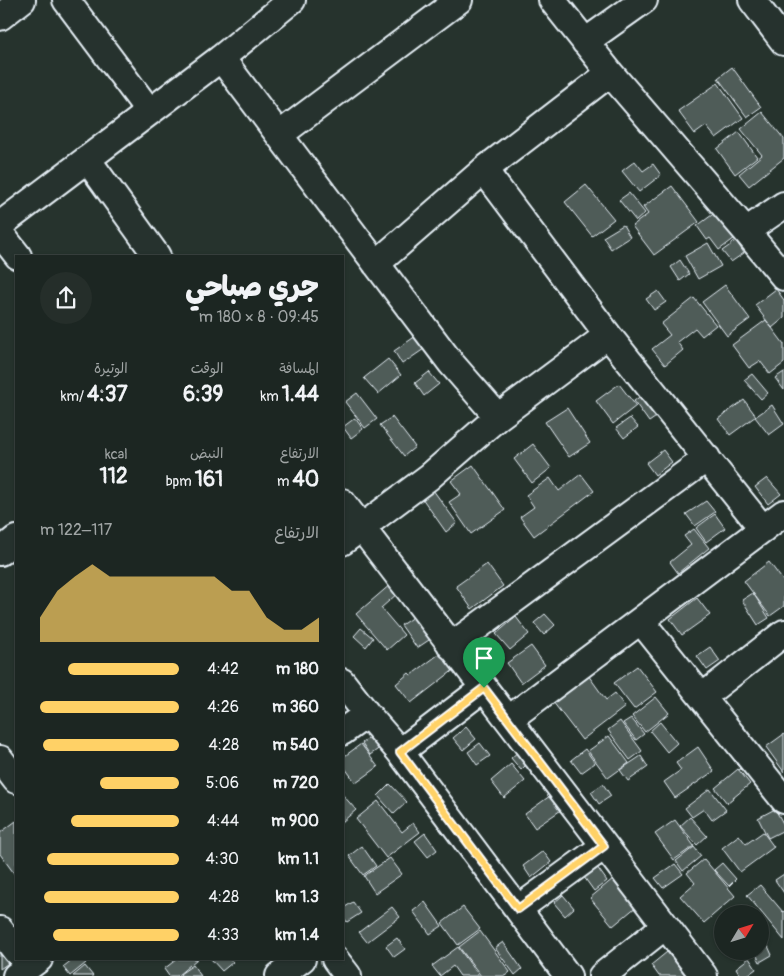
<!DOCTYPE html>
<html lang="ar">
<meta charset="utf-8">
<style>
body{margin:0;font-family:Pangolin,"Playpen Sans Arabic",sans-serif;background:#252e2a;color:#f1f3f6;direction:rtl;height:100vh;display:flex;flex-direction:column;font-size:19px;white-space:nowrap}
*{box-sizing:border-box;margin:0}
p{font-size:16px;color:#a0a5a5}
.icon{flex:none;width:28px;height:28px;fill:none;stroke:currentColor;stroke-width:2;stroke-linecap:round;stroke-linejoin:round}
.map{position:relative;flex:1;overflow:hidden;direction:ltr}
.side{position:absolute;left:15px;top:255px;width:329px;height:705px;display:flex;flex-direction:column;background:#1c2622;border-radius:0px;box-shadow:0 1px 4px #0004,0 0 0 1px #3a4340;direction:rtl}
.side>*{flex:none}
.needle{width:32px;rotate:52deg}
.tools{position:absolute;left:714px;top:905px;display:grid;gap:10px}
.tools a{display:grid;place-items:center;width:55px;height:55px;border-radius:50%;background:#1c2622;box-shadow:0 1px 4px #0004,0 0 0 1px #3a4340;font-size:25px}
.pin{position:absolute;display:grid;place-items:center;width:42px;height:42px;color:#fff;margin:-51px -21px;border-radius:50% 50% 50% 0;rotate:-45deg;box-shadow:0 0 5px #0007}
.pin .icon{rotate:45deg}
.round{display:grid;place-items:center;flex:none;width:52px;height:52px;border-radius:26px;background:#252e2a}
.headline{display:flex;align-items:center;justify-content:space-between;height:85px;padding:0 25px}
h1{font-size:28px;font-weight:800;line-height:38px}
.stats{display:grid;grid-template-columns:repeat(3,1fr);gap:8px;height:85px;padding:5px 25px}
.stats div{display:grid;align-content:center}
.stats b{font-size:21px;font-weight:800}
.stats small{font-size:14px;font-weight:400}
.stats p{font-size:14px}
.chart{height:140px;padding:10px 25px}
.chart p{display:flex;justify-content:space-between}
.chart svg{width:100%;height:90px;margin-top:5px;fill:#ffd166;opacity:.7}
ul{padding:0 25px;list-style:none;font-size:16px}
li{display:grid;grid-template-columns:80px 60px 1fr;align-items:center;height:38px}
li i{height:12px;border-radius:6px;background:#ffd166}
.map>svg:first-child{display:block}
</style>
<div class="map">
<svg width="784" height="976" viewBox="0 0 784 976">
<rect width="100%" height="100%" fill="#26332d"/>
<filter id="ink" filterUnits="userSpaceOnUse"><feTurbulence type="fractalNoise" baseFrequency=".02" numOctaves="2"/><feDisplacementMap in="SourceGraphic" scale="10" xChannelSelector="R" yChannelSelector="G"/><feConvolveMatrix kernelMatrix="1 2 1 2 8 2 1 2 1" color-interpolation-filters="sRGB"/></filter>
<g filter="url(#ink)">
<path fill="#505c59" stroke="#e8f1f8" d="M732,67l29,40 -14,10 -29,-39z
M718,83l25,35 -27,20 -10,-12 -11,8 -17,-23z
M762,112l22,27v19l-35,28 -10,-12 23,-19 -21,-26z
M739,132l18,25 -22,17 -18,-25z
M635,161l8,10 10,-7 8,11 -22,17 -17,-21z
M586,185l28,34 -22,17 -27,-34z
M672,186l27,36 -45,33 -22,-29 16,-12 -5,-7z
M629,193l16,20 -9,8 -17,-21z
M716,212l19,26 -16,12 -9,-12 -3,2 -10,-14z
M623,225l7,12 -19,12 -8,-12z
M736,241l8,12 -13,9 -9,-11z
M708,243l13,23 -23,13 -13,-23z
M680,260l9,14 -9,7 -9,-14z
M725,285l25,34 -23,17 -25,-34z
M776,289l8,11v18l-12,10 -17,-23z
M658,291l8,11 -12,8 -8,-11z
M694,298l22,27 -14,11 -7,-8 -18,14 6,8 -18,15 -13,-16 18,-14 -9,-11z
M766,320l18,24v19l-14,11 -10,-13 -11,7 -17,-23z
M416,336l8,13 -22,15 -8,-13z
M388,359l13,16 -23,19 -14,-16z
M429,372l10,12 -15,12 -9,-13z
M784,372v18l-9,-12z
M752,374l16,19 -7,6 -17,-19z
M619,384l17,22 -23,18 -17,-23z
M646,392l16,21 -13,9 -15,-21z
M357,393l20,26 -12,9 -20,-26z
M744,400l12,16 -26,19 -12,-16z
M772,405l12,19 -15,11 -14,-18z
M567,408l23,35 -21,14 -24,-35z
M392,417l23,30 -11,9 -24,-31z
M355,418l8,11 -12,9 -8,-11z
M630,418l8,9 -14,11 -8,-10z
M533,444l18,24 -19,15 -18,-24z
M663,450l9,12 -17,13 -9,-12z
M473,465l32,45 -34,24 -22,-32 12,-8 -10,-13z
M581,474l13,17 -60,45 -14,-19 14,-10 -8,-12 24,-17 9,13z
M767,478l14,16 -13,10 -13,-17z
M433,490l24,33 -11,9 -24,-34z
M706,501l9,11 -20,14 -9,-12z
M715,514l10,14 -19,14 -10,-14z
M694,529l15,19 -31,25 -8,-11 21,-17 -7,-9z
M769,562l15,20v24l-14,10 -26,-35z
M487,564l16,22 -31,23 -16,-23z
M391,584l7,9 -17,15 23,27 -17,15 -31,-36z
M753,593l16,25 -11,7 -16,-25z
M697,598l13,17 -28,20 -12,-16z
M545,614l10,11 -11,10 -10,-12z
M416,615l16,23 -15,10 -16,-23z
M516,617l13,17 -19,16 -14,-16z
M361,628l12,10 -7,9 -12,-11z
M490,639l11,11 -11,11 -11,-12z
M531,646l14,19 -24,18 -14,-20z
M710,647l10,14 -13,9 -10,-14z
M442,652l13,17 -44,34 -15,-19 13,-11 2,2z
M637,666l20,26 -23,17 -20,-26z
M588,675l18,25 9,-7 10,14 -43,33 -29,-38z
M656,697l13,16 -24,19 -13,-16z
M631,718l13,16 -8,6 -13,-17z
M620,721l22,30 -12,9 -22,-30z
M660,722l17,21 -10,9 -17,-21z
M466,727l10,12 -13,11 -10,-12z
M784,734v38l-18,-25z
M372,735l9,12 -11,8 -8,-12z
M609,736l20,27 -21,15 -20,-27z
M480,743l10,13 -13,9 -9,-13z
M361,744l17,23 -22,16 -14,-19v-6z
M698,747l16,24 -39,27 -11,-16 17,-12 -5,-7z
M585,749l10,14 -14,10 -10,-13z
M519,751l10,11 -8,8 -10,-12z
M641,756l7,11 -20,14 -8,-11z
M511,764l14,17 -21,17 -13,-17z
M738,769l12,15 -23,19 -12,-15z
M390,784l17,18 -13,12 -16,-18z
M603,784l8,12 -12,8 -8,-12z
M710,789l16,21 -14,10 -8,-11 -12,8 -7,-9z
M554,793l10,15 -29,20 -10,-14z
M342,794l14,16 -14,12z
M378,801l24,31 11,-9 7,9 -34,26 -30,-39z
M775,809l9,16v5l-16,8 -10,-20z
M690,817l17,19 -10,9 -17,-19z
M675,820l19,26 -20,14 -19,-26z
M16,821v55l-16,-22v-21z
M763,832l11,15 -34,25 -18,-24 17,-13 7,9z
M425,833l12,17 -9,7 -13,-16z
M362,846l14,20 -13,9 -14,-19z
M694,847l7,9 -18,15 -7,-10z
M543,851l8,11 -20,16 -8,-12z
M390,858l12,16 -27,19 -11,-17z
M704,859l31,37 -31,27 -24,-27 15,-13 -8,-10z
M722,863l14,16 -7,7 -15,-16z
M675,864l8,10 -20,14 -8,-10z
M597,867l10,14 -13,10 -10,-14z
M784,874v19l-9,-13z
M614,878l23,28 -24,20 -23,-28z
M760,885l23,27 1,-1v29l-37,-45z
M563,895l11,13 -9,8 -11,-13z
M353,902l8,11 -14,9 -5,-7v-6z
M425,902l17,24 -12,8 -17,-23z
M392,907l8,10 -33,25 -8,-10z
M463,907l17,22 -22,16 -16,-22z
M480,931l30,41 -5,4h-24l-22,-29z
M397,938l8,11 -11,8 -8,-11z
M503,942l19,27 -7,6 -20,-27z
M0,946l11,15 -11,8z
M768,946l4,9 -12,7 -5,-10z
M458,947l21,29h-19l-7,-10 -13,10 -8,-10z
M667,952l20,24h-28l-8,-11z
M749,958l7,11 -10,7h-5l-5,-8z
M73,959h9l4,4 -16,13 -7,-9z
M177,959h20l-20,17h-8l-5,-7z
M211,959h19l3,3 -11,9z
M193,965l8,11h-20l-1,-2z
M85,966l8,10h-20z"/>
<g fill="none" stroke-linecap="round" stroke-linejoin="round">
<g stroke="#e8f1f8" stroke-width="30">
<path id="street" d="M66,0l83,111
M552,0l58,73 136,158 38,46
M752,0l32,42
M0,17l22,-17
M585,42l59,-42
M221,58l230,305 47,54
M279,135l180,-135
M87,159l70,97
M0,225l221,-167 71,-58
M746,231l38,-26
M0,233l18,23
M376,264l108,-94
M608,335l155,194
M342,502l362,474
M342,542l87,-65 69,-60 110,-82 -124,-165 126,-97
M0,552l16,-13
M641,621l143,179
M451,646l256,-188
M342,682l25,32 33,38 168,224
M702,697l82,-64
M509,719l275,-206
M342,732l25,-18
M400,752l84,-64
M0,759l16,21
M518,909l86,-63
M0,930l16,21
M335,959l13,17
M16,976l23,-17
M279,976l23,-17
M602,976l63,-50"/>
</g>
<use href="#street" stroke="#26332d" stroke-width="26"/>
</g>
</g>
<g fill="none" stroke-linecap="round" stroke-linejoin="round" filter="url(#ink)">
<g stroke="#fff" stroke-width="10">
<path id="route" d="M484,688l120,158 -86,63 -118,-157z"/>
</g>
<use href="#route" stroke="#ffd166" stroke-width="6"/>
</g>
</svg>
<div class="tools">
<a><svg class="needle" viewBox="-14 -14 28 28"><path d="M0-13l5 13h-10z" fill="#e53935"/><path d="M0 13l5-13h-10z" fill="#a0a5a5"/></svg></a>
</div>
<div class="pin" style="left:484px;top:688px;background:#1e9e55"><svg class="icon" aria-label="arrive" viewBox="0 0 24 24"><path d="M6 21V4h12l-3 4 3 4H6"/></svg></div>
<section class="side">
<div class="headline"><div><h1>جري صباحي</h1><p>09:45 · 8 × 180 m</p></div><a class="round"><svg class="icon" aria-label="share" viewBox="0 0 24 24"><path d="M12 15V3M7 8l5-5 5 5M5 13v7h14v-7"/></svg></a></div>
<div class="stats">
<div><p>المسافة</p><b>1.44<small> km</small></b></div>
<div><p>الوقت</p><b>6:39</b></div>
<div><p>الوتيرة</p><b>4:37<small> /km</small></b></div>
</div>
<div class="stats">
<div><p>الارتفاع</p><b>40<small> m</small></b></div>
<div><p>النبض</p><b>161<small> bpm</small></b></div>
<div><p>kcal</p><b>112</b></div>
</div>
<div class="chart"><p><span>الارتفاع</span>117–122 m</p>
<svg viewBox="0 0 160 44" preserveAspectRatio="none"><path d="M0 44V32L10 19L20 12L30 6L40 12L50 12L60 12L70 12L80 12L90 12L100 12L110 19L120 19L130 32L140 38L150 38L160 32V44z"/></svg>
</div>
<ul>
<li><b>180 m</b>4:42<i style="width:80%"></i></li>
<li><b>360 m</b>4:26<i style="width:100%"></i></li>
<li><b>540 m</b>4:28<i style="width:98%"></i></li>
<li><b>720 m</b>5:06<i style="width:57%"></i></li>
<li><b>900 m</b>4:44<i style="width:78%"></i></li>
<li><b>1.1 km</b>4:30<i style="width:95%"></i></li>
<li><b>1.3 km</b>4:28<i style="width:97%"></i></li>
<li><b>1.4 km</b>4:33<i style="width:91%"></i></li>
</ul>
</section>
</div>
